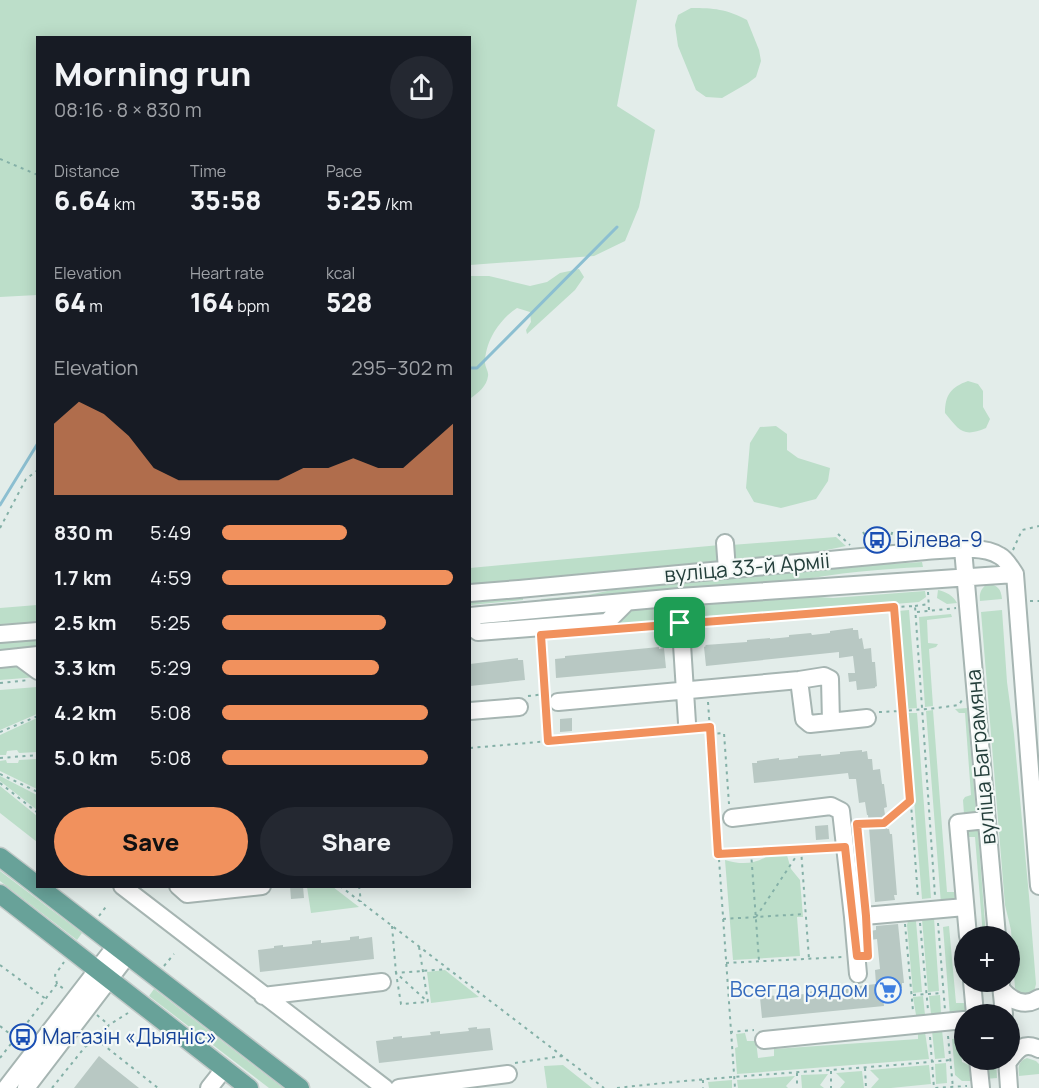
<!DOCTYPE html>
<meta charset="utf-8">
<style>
body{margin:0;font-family:Manrope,sans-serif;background:#242831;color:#f1f3f6;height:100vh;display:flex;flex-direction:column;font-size:22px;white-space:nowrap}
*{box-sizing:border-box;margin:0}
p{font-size:20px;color:#9ea1a6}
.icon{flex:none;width:33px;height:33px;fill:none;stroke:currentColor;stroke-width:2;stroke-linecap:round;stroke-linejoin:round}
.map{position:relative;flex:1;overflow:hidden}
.drawer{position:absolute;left:36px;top:36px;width:435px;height:852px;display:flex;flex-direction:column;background:#171b24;border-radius:0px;box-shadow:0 3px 15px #0003}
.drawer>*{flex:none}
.controls{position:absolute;left:954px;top:926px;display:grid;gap:12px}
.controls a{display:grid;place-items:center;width:66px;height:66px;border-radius:50%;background:#171b24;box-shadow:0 3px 15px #0003;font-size:30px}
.pin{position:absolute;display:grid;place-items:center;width:51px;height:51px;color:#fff;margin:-26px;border-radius:12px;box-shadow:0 3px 9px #0006}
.round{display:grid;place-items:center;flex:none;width:63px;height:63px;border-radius:32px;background:#242831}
.headline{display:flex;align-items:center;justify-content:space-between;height:102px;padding:0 18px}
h1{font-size:33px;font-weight:800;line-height:45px}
.figures{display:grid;grid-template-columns:repeat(3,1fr);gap:9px;height:102px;padding:6px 18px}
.figures div{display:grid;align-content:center}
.figures b{font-size:26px;font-weight:800}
.figures small{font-size:16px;font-weight:400}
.figures p{font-size:16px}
.chart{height:168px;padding:12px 18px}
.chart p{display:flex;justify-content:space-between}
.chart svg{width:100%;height:108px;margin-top:6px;fill:#f1915d;opacity:.7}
.cta{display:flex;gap:12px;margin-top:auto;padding:12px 18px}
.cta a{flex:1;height:69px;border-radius:36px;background:#f1915d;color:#111;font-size:24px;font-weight:800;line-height:69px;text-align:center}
.cta a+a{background:#242831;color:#f1f3f6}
ul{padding:0 18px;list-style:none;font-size:20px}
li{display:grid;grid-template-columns:96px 72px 1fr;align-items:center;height:45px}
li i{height:15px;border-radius:8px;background:#f1915d}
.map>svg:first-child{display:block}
</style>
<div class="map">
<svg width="1039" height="1088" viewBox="0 0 1039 1088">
<rect width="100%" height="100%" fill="#e3edea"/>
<path fill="#bcdec9" d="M0,0h637l-20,106 38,24 -16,77 -14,34 -31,15 -124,9v-227h-432l-1,257 -37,2z
M691,8c23,0 35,1 56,12l12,30 2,11 -5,16 -8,6 -26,15 -16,-1 -10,-7 -18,-44 -3,-21 3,-10z
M579,269l5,8 -9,13 -48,44 -1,-4 5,-8 -1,-10 -13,-4c-17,11 -32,33 -32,55 0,4 4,9 3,13 -1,10 -10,17 -17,22h-1v-122h19l41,10 17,-4 13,-9z
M968,381l10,3 5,7v16l7,12 -4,9c-23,10 -27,2 -41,-15 0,-18 6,-26 23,-32z
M776,426l11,8v16l11,8 32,10 -2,13 -12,18 -35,9 -27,-6 -8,-14 4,-45 10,-16z
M836,537l10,9 -43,9 -61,6 -4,-1 -6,-5 -1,-10z
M720,545l-1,16 -249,23v-16z
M922,562l1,5c-43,2 -86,6 -128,14l-254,22v-4l47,-4 24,-5 245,-24z
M987,584c11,1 14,5 15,15l-22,2c-1,-8 1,-12 7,-17z
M938,590c8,2 15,5 19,13l-10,1 -10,-6z
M925,591l1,6 -7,5 -234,19 2,-15 116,-10 30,2z
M523,596v4l-53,5v-4z
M37,605v18l-37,1v-16z
M668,607l5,4 1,10 -67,6 16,-16z
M909,610l8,98 -11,1 -8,-98z
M1002,610l5,72 7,52 15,162 7,88 -2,8 -4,3 -9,-1 -6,-6 -4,-58 -6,-25 -24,-293z
M951,614l1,3 -25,3 1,23 10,1 -2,3 -7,2 4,57 -8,1 -6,-90z
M37,638v9l-37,4v-9z
M25,664l12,13 -37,3v-12z
M37,687v27l-37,16v-40z
M967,708l9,104 -4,4h-6l-2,-2 -1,-14 2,-3 6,-2 -6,-82h-6l-4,-4z
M933,710l14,182h11v5l-3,5 -14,2 -15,-193z
M907,713h10l14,185 -9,1z
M37,718v34l-18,1 -2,-3 -10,1 -1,4h-6v-20z
M37,759v30l-37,-18v-10l6,-1 1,3h11l1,-3z
M0,776l37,19v15l-37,-29z
M0,786l37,30v26l-37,-29z
M974,828l4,3 8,105h-3l-8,-99h-7l-2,-1 1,-7z
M772,852h14l5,17 9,11 3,37h-6l3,39 -67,4 -8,-100c16,5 34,5 47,-8z
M0,871l82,62 -5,7 -77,-59z
M307,887h26l26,20 -48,6z
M934,918l5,73 -11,1 -6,-73z
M908,921h8l6,71 -9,1 -6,-68z
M949,926l7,77h10l1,4 -2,5 -15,4 -7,-89z
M445,970l34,27 -48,6 -4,-31z
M154,989l129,99h-14l-120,-92z
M940,995l1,18 -10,1 -2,-18z
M923,996l2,19h-9l-3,-18z
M942,1030l3,28 -10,1 -3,-28z
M925,1032l4,27 -192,15 -2,-26 3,-1 -2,-13 9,-1 2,8h9l2,17 16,-2v-7l144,-10v-6z
M960,1038l2,24c11,4 10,7 11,19h-11l-7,-6 -3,-36z
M1027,1058l9,3 3,3v10l-20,2c-1,-8 -1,-15 8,-18z
M983,1059h13l1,19 -12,1z
M946,1063l1,20 -11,1 -1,-20z
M563,1065l29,23h-45l-3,-22z
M929,1065l2,19 -40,4h-20l8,-9 -9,-9z
M862,1071l2,17h-24l5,-6 -9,-9z
M828,1074l-8,11 4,3h-22l-1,-13z
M795,1076l-9,10 2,2h-50l-1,-8z
M732,1080v8h-23l-1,-6z"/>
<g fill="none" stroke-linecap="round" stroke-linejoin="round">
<path stroke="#8cbfd1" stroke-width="3" d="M470,368h7l140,-141
M0,505l38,-62"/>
</g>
<path fill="#b8c8c3" d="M853,628v2h5l1,9 3,-1 2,11 7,-1 1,14h3l2,24 -2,1v1l-18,2 -1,-9 -7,1 -1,-9h7l-2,-17 -14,2v-6l-133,14 -2,-19 2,-1 -1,-1 42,-3v-2l23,-2v1l19,-2v-2l22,-2 1,2 18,-2v-2z
M659,647v2l5,-1 2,20 -110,10 -1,-19 10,-1v-2z
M518,658v2h5l2,20 -55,6v-22z
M572,718v13l-12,1v-13z
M862,750v2l5,-1 1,8h4l1,11 7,-1 2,15h2l3,23 -3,1 3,21h2l1,5h2l5,61h-3l1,5 -20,2 -7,-87h-1l-2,-13 -6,1 -3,-24h-7l-1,-6 -94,10 -2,-20h5v-2l22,-3v2l19,-2v-2l23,-2v2l19,-2v-2z
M828,825l1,14 -13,1 -1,-14z
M290,886h13l1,12 -13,1z
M898,924l6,59h-2v5l-9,1 1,5 -11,1 1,11 -122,12 -2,-20h5v-2l43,-2 -1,-2 69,-8 -1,-14 5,-1 -3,-30 -6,1 -1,-9 6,-1v-4z
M359,936v3l13,-2 2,22 -114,13 -2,-22 16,-2v-2l9,-1v2l29,-3v-3l9,-1v3l29,-3v-3z
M477,1027v2l13,-1 3,22 -114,13 -3,-22 17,-2v-2l9,-1v2l29,-3 -1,-3 10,-1v3l29,-3 -1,-3z
M99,1056l11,9 29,23h-65z"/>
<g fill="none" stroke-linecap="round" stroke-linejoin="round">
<g stroke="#a6b5b2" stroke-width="20">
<path id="minor" d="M725,543l2,27
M963,549l34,387
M1015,574l24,312
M470,593l49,-4 407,-38c21,-1 56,-7 74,5 6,3 11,12 15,18
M679,597l8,126
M470,616l209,-19 336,-23
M470,626l8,6 129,-10 20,-20
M0,634l38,-3
M19,657l19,14
M0,659l38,-4
M799,680l5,39 6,5 57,-6
M558,702l241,-22 25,-4 6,3 1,43
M470,711l49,-4
M732,818l99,-12 10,5 12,106 5,57
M122,886l263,202
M178,886l9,8 75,-8
M853,917l112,-10
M968,936l-10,-113 28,-3
M972,981l3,33
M1001,985l3,29
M1002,990c10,11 23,18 37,8
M263,996l119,-14
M764,1040l200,-20
M978,1059l3,29
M1007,1059l2,29
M1008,1062c9,-12 15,-21 31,-13
M6,1088l109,-141
M26,1088l101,-132
M209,1088l15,-19
M399,1088l109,-14"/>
</g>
<g stroke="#c1c9c8" stroke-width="21">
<path id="major" d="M0,857l38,29
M38,886l262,202
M0,894l249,194"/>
</g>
<path stroke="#84b0a7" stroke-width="2" stroke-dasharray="3 4.5" stroke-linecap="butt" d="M0,159l38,16
M0,528l26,-49 12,-9
M863,532l6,10
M838,534l12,11
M910,538l2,-9
M889,542l4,-12
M1013,550l9,-20 17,-4
M928,592l1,18
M1030,601h9
M915,606l14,-2
M894,607l21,-1 20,290
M917,612l39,-4
M693,622l201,-15 10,104 14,186
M622,628l45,-4
M542,639l3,54
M0,683l29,-3
M528,696l18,-2
M708,702l27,386
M546,708l2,33
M879,712c26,-1 53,-3 80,-7l3,-5
M0,732l38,-16
M710,734l14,-1 5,71
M470,748l206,-18
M0,758l38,-3
M0,774l38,18
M0,783l38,30
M858,826l-1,-2 27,-1 26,-22
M751,852l8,109
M719,853l82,-4 8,110
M340,886l264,202
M359,886l2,16
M99,916l9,-12
M756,917l45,-68 32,-2
M723,919l82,-5
M920,923l8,87
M938,923l7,87
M905,924l8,87
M392,926l4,47 32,29
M419,947l9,55 -27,2 -5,-31 52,-4
M726,963l117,-6
M0,965l46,34
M164,966l10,-12
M57,984l-2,-9 9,-13
M913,995l30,-2
M97,1015l12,10
M0,1026l15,12
M730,1032l24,-2
M948,1036l5,52
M930,1037l4,51 33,-2
M96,1039l62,49
M0,1058l57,-74 7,5
M515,1063l47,-7
M865,1068l1,20
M831,1071v17
M797,1073v15
M703,1080v8
M52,1088l33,-41 11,-8 13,-14 19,-12
M617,1088c110,-13 222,-17 333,-28"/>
<use href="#minor" stroke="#fff" stroke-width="16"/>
<use href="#major" stroke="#68a299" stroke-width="18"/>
</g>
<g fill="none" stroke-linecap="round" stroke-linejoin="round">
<g stroke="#fff" stroke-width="12">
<path id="route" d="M894,607l16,194 -26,22 -27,1 9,92 2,40h-11l-12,-109 -127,7 -8,-127 -162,14 -7,-106z"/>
</g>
<use href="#route" stroke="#f1915d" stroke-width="8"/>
</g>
<defs>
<g id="bus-ring" transform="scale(1.35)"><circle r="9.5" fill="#f4f9f7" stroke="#1a4fb4" stroke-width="1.5"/><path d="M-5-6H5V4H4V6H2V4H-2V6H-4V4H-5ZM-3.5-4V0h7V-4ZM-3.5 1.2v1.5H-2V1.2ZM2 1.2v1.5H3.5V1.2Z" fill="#1a4fb4"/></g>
<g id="supermarket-ring" transform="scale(1.35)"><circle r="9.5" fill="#f4f9f7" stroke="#3f7fe0" stroke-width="1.5"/><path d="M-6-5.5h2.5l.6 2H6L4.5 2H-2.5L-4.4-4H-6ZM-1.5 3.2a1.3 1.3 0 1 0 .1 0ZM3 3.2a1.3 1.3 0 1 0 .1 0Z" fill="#3f7fe0"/></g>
</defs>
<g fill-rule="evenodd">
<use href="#bus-ring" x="877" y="540"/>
<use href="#supermarket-ring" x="888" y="990"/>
<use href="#bus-ring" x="23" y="1037"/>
</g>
<g text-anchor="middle" stroke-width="4.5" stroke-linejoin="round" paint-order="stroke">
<g font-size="21" fill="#164399" stroke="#f4f9f7" text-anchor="start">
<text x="896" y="547">Білева-9</text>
<text x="42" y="1044">Магазін «Дыяніс»</text>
</g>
<g font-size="21" fill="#233e3a" stroke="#f4f9f7">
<text transform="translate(747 568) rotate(-5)" y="7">вуліца 33-й Арміі</text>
<text transform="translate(981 757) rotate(-95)" y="7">вуліца Баграмяна</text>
</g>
<g font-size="21" fill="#366cbe" stroke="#f4f9f7" text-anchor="end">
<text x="868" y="997">Всегда рядом</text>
</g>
</g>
</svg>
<div class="controls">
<a>+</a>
<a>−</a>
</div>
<div class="pin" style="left:680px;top:623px;background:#1e9e55"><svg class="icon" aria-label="arrive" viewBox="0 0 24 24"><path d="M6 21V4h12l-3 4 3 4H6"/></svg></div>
<section class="drawer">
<div class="headline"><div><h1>Morning run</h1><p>08:16 · 8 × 830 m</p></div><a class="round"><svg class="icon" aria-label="share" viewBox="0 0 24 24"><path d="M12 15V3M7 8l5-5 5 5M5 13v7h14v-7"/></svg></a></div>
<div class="figures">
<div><p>Distance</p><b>6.64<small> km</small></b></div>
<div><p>Time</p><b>35:58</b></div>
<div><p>Pace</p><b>5:25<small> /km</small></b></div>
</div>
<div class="figures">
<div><p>Elevation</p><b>64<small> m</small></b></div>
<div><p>Heart rate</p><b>164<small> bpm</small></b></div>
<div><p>kcal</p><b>528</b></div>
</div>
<div class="chart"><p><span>Elevation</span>295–302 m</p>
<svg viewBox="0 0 160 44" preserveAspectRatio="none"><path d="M0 44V15L10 6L20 11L30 20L40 33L50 38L60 38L70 38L80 38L90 38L100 33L110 33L120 29L130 33L140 33L150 24L160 15V44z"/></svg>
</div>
<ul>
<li><b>830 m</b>5:49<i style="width:54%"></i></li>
<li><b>1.7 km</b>4:59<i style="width:100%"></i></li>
<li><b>2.5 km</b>5:25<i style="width:71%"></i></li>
<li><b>3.3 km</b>5:29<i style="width:68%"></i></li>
<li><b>4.2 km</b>5:08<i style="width:89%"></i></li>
<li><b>5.0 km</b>5:08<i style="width:89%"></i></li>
</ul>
<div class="cta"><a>Save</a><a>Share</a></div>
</section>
</div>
